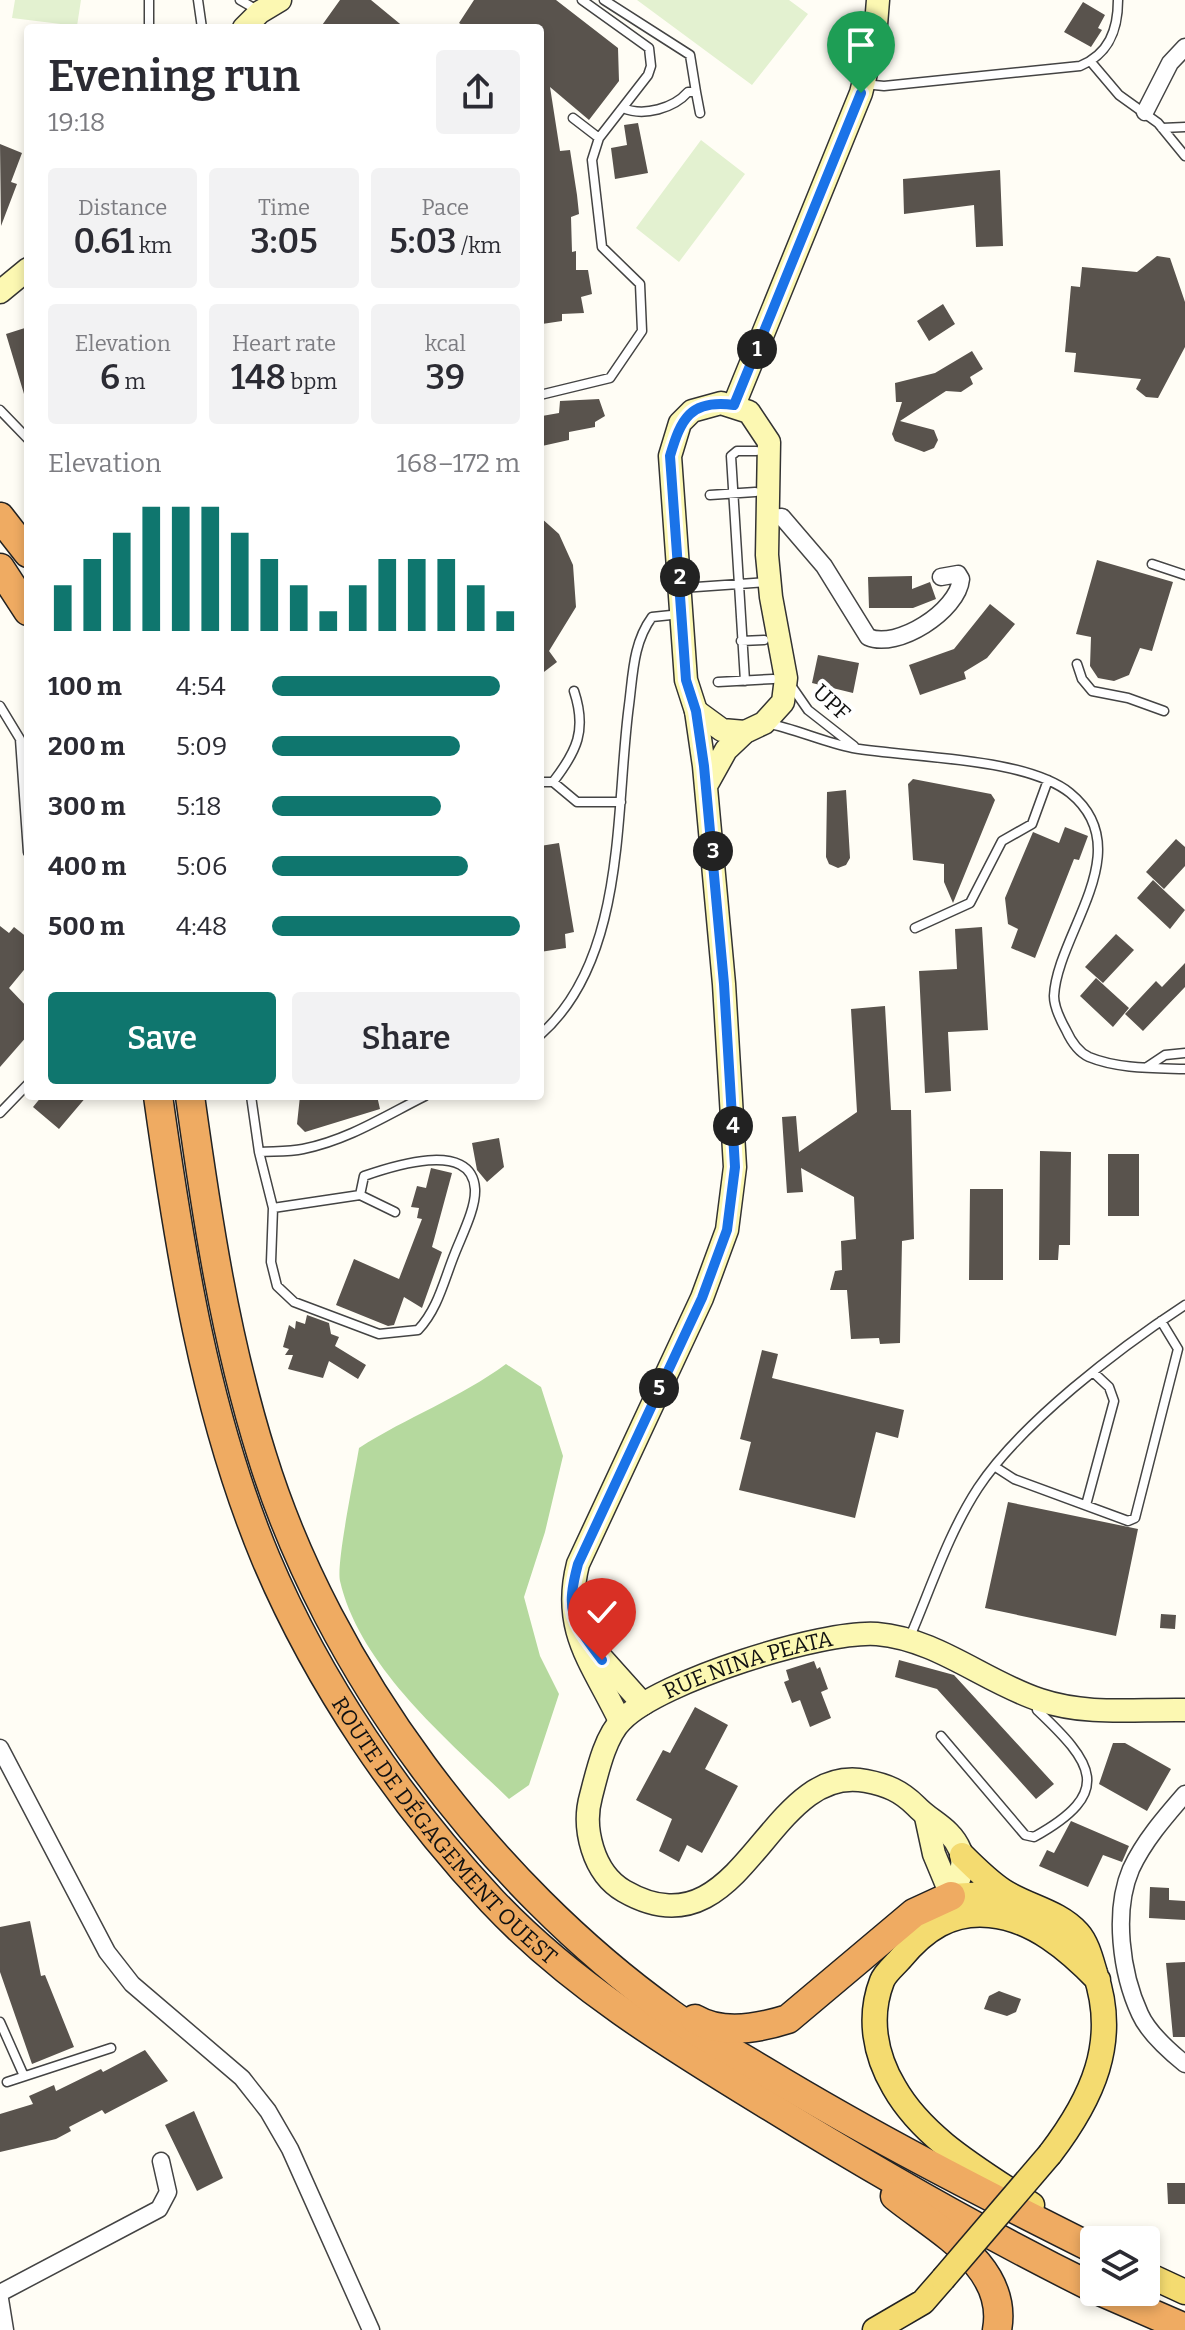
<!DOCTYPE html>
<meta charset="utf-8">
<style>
body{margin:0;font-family:Bitter,serif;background:#f2f2f3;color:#2b2b33;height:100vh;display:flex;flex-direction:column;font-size:30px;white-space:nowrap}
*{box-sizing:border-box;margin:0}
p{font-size:26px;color:#7c7c81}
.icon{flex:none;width:44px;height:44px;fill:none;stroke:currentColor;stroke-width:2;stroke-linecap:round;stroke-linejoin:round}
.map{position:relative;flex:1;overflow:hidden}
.drawer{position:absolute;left:24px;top:24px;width:520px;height:1076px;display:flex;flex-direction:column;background:#fff;border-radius:8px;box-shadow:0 4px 12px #0003}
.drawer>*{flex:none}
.buttons{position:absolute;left:1080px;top:2226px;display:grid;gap:16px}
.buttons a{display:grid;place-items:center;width:80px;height:80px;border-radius:8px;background:#fff;box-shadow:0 4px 12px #0003;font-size:40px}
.pin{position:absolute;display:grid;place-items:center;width:68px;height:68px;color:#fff;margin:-82px -34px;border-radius:50% 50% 50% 0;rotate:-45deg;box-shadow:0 0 8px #0007}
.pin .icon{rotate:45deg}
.km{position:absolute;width:40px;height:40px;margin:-20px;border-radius:50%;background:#222;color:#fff;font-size:22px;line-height:40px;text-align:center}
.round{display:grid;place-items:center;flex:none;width:84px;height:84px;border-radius:8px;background:#f2f2f3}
.headline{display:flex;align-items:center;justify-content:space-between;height:136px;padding:0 24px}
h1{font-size:44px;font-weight:600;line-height:60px}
.metrics{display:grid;grid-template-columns:repeat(3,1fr);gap:12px;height:136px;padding:8px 24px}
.metrics div{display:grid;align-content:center;border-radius:8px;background:#f2f2f3;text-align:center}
.metrics b{font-size:34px;font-weight:600}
.metrics small{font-size:22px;font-weight:400}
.metrics p{font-size:22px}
.chart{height:224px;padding:16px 24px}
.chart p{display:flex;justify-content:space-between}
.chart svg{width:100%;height:144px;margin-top:8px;stroke:#0f766e;stroke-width:6}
.button{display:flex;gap:16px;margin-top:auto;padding:16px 24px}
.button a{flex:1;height:92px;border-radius:8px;background:#0f766e;color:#fff;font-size:32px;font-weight:600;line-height:92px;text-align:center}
.button a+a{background:#f2f2f3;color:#2b2b33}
ul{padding:0 24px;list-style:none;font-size:26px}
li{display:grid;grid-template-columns:128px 96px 1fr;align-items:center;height:60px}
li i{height:20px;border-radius:10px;background:#0f766e}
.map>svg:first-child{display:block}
</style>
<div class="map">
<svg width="1185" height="2330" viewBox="0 0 1185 2330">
<rect width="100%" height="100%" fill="#fffdf5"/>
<path fill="#b5d99e" d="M506,1364l35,23 22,69 -18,76 -21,65 16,59 19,38 -30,91 -20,14c-62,-60 -149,-132 -169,-218 -4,-18 15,-108 19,-133 48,-31 101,-50 147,-84z"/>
<path fill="#e3f1d0" d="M15,0h66l-4,26 -65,-8z
M637,0h152l19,14 -56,71z
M701,140l44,34 -66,88 -43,-34z"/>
<path fill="#59534d" d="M340,0h31l34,28h-85z
M474,0h82l62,48 1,33 -30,39 -39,-33 10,64 10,-1 7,45 2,19 -8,3 1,35 4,-1v19h12l4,24 -11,3 3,16 -22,1v7l-20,3 -2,-5v-291h-73l-8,-5z
M1083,2l22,13 -7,13 4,2 -11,17 -27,-15z
M638,123l10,50 -33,6 -4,-31 16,-3 -3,-20z
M0,144l22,9 -11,29 6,2 -16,42z
M1000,170l3,76 -27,1 -2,-42 -70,9 -1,-35z
M1157,256l13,2 15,44v45l-27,51 -12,-1 -10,-8 5,-10 -67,-7 2,-19 -11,-1 6,-66 9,1 2,-20 55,5z
M943,304l12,20 -26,17 -12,-20z
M28,327v67h-4l-18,-60z
M972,351l11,18 -13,8 3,7 -12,8 -15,-1 -46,30 34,9 4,10 -4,8 -10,4 -29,-11 -3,-7 10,-32h-6l-1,-19 40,-10z
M599,399l6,17 -10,6v5l-26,5v8l-27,6v-30l17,-3 1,-12z
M540,517l19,17 14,31 3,42 -27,44 8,11 -17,13z
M1097,560l76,22 -21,69 -12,-3 -11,27 -15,6 -16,-3 -8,-12 1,-29 -15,-3z
M912,576v13l18,-7 6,17 -23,9h-44l-1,-31z
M990,604l25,20 -28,34 -23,14 2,7 -46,16 -11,-30 45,-16z
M818,655l41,8 -6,30 -41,-10z
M913,779l78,15 4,6 -42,103 -9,-21v-18l-31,-4 -5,-76z
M846,790l4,68 -4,7 -8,3 -9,-4 -3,-7 1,-65z
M1065,827l23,9 -9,24 -5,-1 -39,99 -24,-10 7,-19 -10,-5 -3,-26 28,-66 26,11z
M1176,839l9,8v19l-21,23 -18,-17z
M559,843l15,89 -9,2 1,14 -26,4v-106z
M1153,880l32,30 -15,19 -33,-31z
M0,926l9,7 5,-6 14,11v27l-19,23 19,20v27l-28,32z
M982,927l6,103 -40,2 3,59 -26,2 -6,-122 38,-2 -2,-40z
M1116,934l18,16 -31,33 -18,-16z
M1185,963v24l-42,44 -18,-17 31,-33 6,6z
M1096,978l33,30 -16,19 -33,-31z
M885,1006l6,104h20l3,129 -12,2 -2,102 -20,1 -1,-6 -28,1 -4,-49h-17l5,-19 7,-1 -1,-29 15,-2 -2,-42 -53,-29 2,24 -16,1 -5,-76 14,-1 3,36 58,-40 -6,-103z
M42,1096h45l-28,33 -26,-22z
M300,1096h77l3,13 -75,23 -8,-8z
M499,1138l5,29 -17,15 -10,-12 -5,-27z
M1040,1151l31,1 -1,93h-11l-1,15h-19z
M1108,1154h31v62h-31z
M431,1168l21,5 -20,74 10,5 -20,56 -18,-11 -10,28 -6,1 -52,-21 18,-46 45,20 23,-60 -5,-1 2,-10 -8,-1 6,-21 9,2z
M970,1189h33v91h-34z
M307,1315l22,8 2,11 8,3 -4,9 31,19 -8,14 -29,-18 -6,17 -35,-9 5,-14h-8l4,-6 -6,-2 6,-22 6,4 1,-8 9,3z
M762,1350l16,4 -6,24 132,32 -6,28 -22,-6 -21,86 -116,-28 12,-48 -11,-3z
M1008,1502l130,27 -22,107 -131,-28z
M1161,1614l15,1 -1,14 -15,-1z
M899,1660l55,15 100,109 -18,15 -99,-110 -42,-12z
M814,1661l3,8 3,-2 8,22 -7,3 10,26 -21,9 -10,-27 -8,3 -8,-21 5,-2 -3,-10z
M695,1707l33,18 -23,44 33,17 -36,67 -15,-8 -8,17 -20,-11 13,-32 -36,-19 27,-50 7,3z
M1113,1743h12l46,26 -24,42 -48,-27z
M1071,1821l58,25 -7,16 -19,-7 -15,32 -49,-21 8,-16 7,3z
M1150,1887l19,1v12l16,1v19l-36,-2z
M30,1921l11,55 4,-1 29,72 -42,17 -32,-92v-45z
M1185,1962v75h-12l-7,-74z
M999,1991l22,8 -5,13 -9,4 -23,-7 5,-13z
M145,2050l23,31 -63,33 -3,-4 -33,17 2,4 -15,8 -56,13v-38l33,-10 -4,-8 25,-11 2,6 45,-22 2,3z
M194,2111l29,67 -26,13 -32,-66z
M1167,2183h18v21h-17z"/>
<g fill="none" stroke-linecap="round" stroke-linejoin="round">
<g stroke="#444" stroke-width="11">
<path id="lane" d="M198,0l4,28
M240,0l19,11
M604,0l86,55 6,37h-8c-14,16 -44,25 -65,16
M149,28v-28
M1091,62l28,33 39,28 27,33
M864,84l20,2 196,-20c29,-12 38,-36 38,-66
M696,92l4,21
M573,118l26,20
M1162,128l23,-1
M540,395l70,-17 32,-47 -2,-47 -38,-37 -10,-87 7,-22 49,-63 3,-9 -2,-18 -67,-48
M0,410l28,29
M710,495l45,-3
M1152,564l33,11
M682,588l87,-6
M741,641l23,-1
M1077,664l5,15 10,12 36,7 36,13
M745,681l-14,-225 6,-5h19
M718,682l55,-3
M790,684l18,26 46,36
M0,706l20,33 8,113
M766,723c30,6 57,19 87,25 58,10 172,9 217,45 70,57 -13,140 -16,203 0,11 7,25 12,34 5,11 12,22 23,27 29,12 66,11 96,12
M540,782h13l24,20h44
M553,782c24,-31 34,-52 21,-91
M915,928l55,-25 32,-62 30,-17 16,-44
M540,1035c87,-76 75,-226 89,-330 4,-31 4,-62 23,-88l29,-3
M1147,1067l18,-12 20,-2
M251,1096l8,56 14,56 -2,54 6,24 17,16 85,32 39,-4c20,-21 26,-50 37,-77 7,-18 21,-45 20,-64 -3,-50 -85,-22 -111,-13l-4,19 35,17
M0,1113l28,-29
M259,1152c14,-1 30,0 44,-3 45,-9 82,-33 122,-53
M273,1208l87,-13
M997,1468l17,11 114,42 7,-3 43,-169 -17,-28
M1086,1505l28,-104 -5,-14 -15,-14
M909,1639c22,-51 39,-105 69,-151 43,-65 141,-140 207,-183
M941,1736l84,99 9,2c81,-45 59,-74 3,-127v-10
M0,2022l24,54
M7,2082l104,-34"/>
</g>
<g stroke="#444" stroke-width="19">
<path id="street" d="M1145,112l25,-49 15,-16
M766,518l16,-1 42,49 44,71c29,13 90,-26 93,-58l-3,-5 -17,3
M0,1748l107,204 25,32 110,94 26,33 22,38 81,181
M1185,1794c-20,23 -41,47 -54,75 -18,42 -10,104 9,145 8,18 29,37 45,50
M0,2293l159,-84 9,-17 -7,-31
M0,2299l5,31"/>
</g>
<g stroke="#333" stroke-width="25">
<g id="secondary">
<path d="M244,28l16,-16 20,-12"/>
<path d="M0,292l28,-23"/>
<path d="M734,405l127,-312 14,-56 3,-37"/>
<path d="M696,711l26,19 23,2"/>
<path d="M591,1646l52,58"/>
<path d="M620,1721c-27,-57 -59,-90 -42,-157l124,-266 25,-68 8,-63 -11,-183 -20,-218 -8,-55 -10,-31 -16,-224 10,-33 12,-12 29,-8 28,9 20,30 -2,113 4,42 15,81 -3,24 -19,21 -19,9 -19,18 -20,36"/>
<path d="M926,1817l8,37 20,48"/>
<path id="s1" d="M942,1907c12,-14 26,-37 18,-57 -9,-22 -29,-28 -44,-44 -15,-15 -29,-21 -50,-25 -100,-20 -122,179 -242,110 -31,-18 -42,-63 -33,-95 6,-23 14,-60 31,-76 38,-39 201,-90 255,-86 60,5 108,48 163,66 48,16 96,9 145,10"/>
</g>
</g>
<g stroke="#222" stroke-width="27">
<path id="primary" d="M962,1855c13,13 26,26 41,36 25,16 55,20 75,42 9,10 13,27 17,40 24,69 -3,126 -45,181
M951,1896l54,-3
M1032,2205c-49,-33 -108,-65 -138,-118 -19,-32 -26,-70 -12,-106 3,-8 13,-16 19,-23 23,-28 50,-47 89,-43 43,4 79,35 108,65
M1146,2274l39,18
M875,2330l48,-28 20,-23"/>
</g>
<g stroke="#222" stroke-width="31">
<g id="highway">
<path d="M0,517l28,36"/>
<path d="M0,568l28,43"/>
<path id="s2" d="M158,1096c22,156 47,317 108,463 52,123 134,244 226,342 78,83 176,143 271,201 108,67 218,130 331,186"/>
<path d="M190,1096c17,122 35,242 72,360 66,214 227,428 409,558 29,21 62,38 93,57 107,65 218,122 330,178"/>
<path d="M695,2019c27,16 65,9 93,0l126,-106 37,-17"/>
<path d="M895,2196c42,34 114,70 102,134"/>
<path d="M1102,2292l83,36"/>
</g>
</g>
<use href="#lane" stroke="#fff" stroke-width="8"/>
<use href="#street" stroke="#fff" stroke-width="16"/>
<use href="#secondary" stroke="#fcf8b2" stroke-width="22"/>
<use href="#primary" stroke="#f4db70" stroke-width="24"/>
<use href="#highway" stroke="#efab62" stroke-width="28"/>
<g stroke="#222" stroke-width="27" stroke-linecap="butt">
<path id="primary-bridge" d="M943,2279l107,-125"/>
</g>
<use href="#primary-bridge" stroke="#f4db70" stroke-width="24"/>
</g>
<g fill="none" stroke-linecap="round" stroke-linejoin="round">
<g stroke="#fff" stroke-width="16">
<path id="route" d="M602,1660c-30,-40 -37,-47 -24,-96l124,-266 25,-68 8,-63 -11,-183 -20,-218 -8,-55 -10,-31 -16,-224c11,-37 20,-57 64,-51l127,-312"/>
</g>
<use href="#route" stroke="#1a73e8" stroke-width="10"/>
</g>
<g text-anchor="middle" stroke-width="8" stroke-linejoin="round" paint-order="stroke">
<g font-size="22" fill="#111" stroke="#fff">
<text transform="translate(832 702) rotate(43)" y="8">UPF</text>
<text dy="8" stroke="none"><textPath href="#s1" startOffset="804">RUE NINA PEATA</textPath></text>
<text dy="8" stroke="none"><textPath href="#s2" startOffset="804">ROUTE DE DÉGAGEMENT OUEST</textPath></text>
</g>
</g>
</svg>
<div class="buttons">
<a><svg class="icon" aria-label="layers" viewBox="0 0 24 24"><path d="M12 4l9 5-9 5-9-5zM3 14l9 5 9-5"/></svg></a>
</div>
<div class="pin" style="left:861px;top:93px;background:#1e9e55"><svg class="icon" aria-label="arrive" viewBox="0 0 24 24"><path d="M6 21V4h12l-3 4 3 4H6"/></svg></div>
<div class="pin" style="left:602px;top:1660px;background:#d93025"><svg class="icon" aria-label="check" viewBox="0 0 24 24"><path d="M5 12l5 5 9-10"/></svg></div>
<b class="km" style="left:757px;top:349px">1</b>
<b class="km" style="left:680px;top:577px">2</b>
<b class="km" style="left:713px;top:851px">3</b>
<b class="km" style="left:733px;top:1126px">4</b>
<b class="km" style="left:659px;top:1388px">5</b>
<section class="drawer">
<div class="headline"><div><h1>Evening run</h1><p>19:18</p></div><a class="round"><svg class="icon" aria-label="share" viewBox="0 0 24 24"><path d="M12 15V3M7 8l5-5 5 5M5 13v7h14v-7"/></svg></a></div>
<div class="metrics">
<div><p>Distance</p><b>0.61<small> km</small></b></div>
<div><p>Time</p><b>3:05</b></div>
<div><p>Pace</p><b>5:03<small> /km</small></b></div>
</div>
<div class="metrics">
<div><p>Elevation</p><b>6<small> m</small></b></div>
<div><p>Heart rate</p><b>148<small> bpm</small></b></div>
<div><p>kcal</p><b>39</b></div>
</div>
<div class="chart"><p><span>Elevation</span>168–172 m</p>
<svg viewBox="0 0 160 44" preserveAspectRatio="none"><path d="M5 44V30M15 44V22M25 44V14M35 44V6M45 44V6M55 44V6M65 44V14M75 44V22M85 44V30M95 44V38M105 44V30M115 44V22M125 44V22M135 44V22M145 44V30M155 44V38"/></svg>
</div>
<ul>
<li><b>100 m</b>4:54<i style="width:92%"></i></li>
<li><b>200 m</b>5:09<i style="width:76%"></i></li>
<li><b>300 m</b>5:18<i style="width:68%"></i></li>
<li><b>400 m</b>5:06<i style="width:79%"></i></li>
<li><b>500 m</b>4:48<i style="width:100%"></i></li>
</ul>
<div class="button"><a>Save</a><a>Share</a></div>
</section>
</div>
